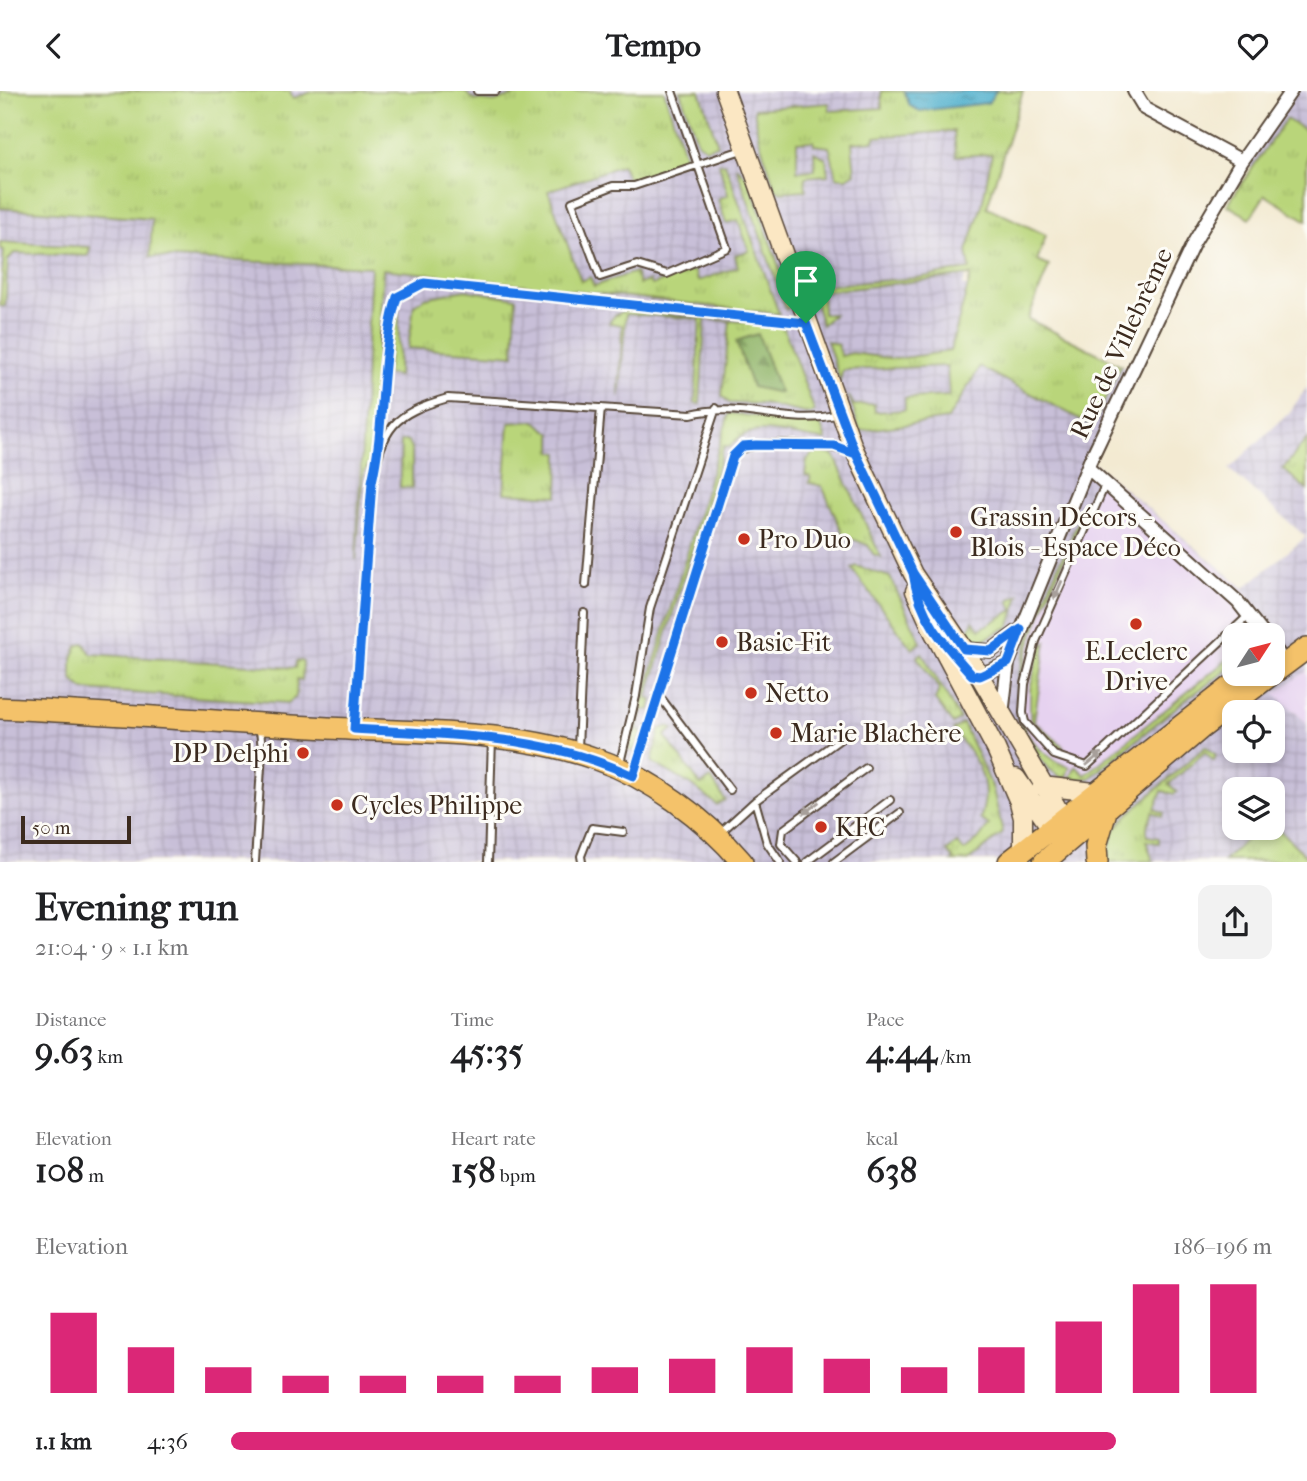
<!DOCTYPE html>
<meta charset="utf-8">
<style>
body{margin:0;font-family:"IM FELL French Canon",serif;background:#f2f2f2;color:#202124;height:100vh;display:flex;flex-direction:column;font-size:26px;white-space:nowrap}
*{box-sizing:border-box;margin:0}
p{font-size:23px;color:#757577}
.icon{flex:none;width:38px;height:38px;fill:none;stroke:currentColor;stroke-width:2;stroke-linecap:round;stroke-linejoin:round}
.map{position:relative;height:771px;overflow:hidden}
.side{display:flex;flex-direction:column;background:#fff;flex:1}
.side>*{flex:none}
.needle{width:46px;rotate:54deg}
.fabs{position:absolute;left:1222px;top:532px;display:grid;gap:14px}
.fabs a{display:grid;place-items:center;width:63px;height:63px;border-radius:14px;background:#fff;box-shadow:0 4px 10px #0003;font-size:35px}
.scale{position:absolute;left:21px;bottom:18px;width:110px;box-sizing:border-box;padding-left:7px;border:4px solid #3b2a1e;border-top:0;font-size:19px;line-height:24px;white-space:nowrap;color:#3b2a1e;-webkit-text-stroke:5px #fdfcf7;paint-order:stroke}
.pin{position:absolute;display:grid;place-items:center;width:60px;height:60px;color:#fff;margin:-72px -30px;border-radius:50% 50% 50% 0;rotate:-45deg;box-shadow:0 0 7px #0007}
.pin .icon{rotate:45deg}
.round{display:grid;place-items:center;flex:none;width:74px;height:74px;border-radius:14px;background:#f2f2f2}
.summary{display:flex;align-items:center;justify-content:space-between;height:119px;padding:0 35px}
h1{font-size:38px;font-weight:700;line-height:52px}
.metrics{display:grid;grid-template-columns:repeat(3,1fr);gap:10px;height:119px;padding:7px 35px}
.metrics div{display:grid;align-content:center}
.metrics b{font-size:35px;font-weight:700}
.metrics small{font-size:19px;font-weight:400}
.metrics p{font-size:19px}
.chart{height:196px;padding:14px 35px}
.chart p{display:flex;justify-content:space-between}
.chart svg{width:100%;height:126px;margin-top:7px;stroke:#db2777;stroke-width:6}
ul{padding:0 35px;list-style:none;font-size:23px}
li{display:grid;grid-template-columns:112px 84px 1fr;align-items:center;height:52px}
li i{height:18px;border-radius:9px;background:#db2777}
header{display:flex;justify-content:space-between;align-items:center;height:91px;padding:0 35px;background:#fff;font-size:32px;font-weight:700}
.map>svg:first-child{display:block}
</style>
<header><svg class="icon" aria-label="back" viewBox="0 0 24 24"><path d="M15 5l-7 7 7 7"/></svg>Tempo<svg class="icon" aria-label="heart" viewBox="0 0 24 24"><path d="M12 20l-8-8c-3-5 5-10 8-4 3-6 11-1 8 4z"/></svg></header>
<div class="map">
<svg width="1307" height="771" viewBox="0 0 1307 771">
<defs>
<pattern id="industrial-grid" width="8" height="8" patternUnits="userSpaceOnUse" patternTransform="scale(1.75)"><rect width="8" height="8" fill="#c8bfd8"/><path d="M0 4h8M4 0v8" fill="none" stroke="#ada4b9"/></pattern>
<pattern id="grass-tufts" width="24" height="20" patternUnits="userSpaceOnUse" patternTransform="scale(1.75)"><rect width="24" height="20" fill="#b9d57a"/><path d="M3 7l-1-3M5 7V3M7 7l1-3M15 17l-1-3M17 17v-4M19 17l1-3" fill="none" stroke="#a0b769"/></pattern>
<pattern id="forest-firs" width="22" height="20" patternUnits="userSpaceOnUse" patternTransform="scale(1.75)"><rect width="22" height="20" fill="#92b66a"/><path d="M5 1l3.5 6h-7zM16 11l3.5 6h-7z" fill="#789457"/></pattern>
<pattern id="water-ripples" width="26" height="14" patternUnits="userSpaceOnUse" patternTransform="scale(1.75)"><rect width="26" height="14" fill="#4dafcc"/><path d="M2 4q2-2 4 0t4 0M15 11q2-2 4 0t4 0" fill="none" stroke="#418fa5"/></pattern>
</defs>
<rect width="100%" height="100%" fill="#fdfcf7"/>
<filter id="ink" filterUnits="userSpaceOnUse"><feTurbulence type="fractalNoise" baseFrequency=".0143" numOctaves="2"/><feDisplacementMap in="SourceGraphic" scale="14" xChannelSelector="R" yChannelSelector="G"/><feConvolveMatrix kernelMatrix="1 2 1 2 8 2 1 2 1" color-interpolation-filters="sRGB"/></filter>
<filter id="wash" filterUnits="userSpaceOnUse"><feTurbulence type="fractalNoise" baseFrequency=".00686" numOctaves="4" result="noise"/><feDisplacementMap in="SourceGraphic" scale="28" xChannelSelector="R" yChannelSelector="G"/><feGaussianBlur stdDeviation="1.57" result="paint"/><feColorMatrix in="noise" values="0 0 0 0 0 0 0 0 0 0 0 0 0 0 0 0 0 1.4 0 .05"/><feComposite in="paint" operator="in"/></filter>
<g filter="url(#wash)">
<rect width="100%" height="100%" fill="#f3ead2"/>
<path fill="#e6d2f0" d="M1102,381l141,117 39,46 -10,6v-6h-38v30l-54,39 -90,74 -21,2 -22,-12 -30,-54 1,-33 11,-42z
M1307,580v52l-33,-30z"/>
<path fill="url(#industrial-grid)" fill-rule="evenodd" d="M0,0h1023l-60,194 169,86 -41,90 153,127 62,-51 -77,-68 60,-56 18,-26v284l-33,22 33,30v138h-1307zM1102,381l141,117 38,45 -9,7v33h-38v-9l-54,39 -90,74 -21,2 -12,-5 -37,-49 -2,-45 11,-42zM1234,621h38v39h-38zM1234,698h38v39h-38z
M1291,0h16v115l-65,-45z"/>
<path fill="url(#grass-tufts)" stroke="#7a804c" stroke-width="2" d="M0,0h290l3,7 22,-7h149l10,9 21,2 31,-11h138l21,65 -3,6 -53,19 -7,-16 -74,26 33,90 9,-4 4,9 41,-14 4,12 10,-3 2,4 43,-15 4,11 40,-14 -3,-12 14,-4 -11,-31 -12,3 -8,-24 10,-4 -9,-31 6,-1 54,151 -396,-45 -11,191 -9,15 -7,85 15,-293 -221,-10 2,-38 -152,-11z
M680,0h20l18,54 -12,3 -8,-5z
M881,0h142l-36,116 59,28 -9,26 12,5 -21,53 93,46 -28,61 -113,-59 -32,52 -88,12 -11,-35 5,9 20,-1 1,8 30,-2v-12l44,-2 -2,-30 -104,4 -3,11 -13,-40 11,4 3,11 11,-3 44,6 54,-8 21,-76 -149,17 1,22h11l-12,11 -12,-38 106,-9 54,-9 -3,-18 15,-46 10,-51 -36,2 -2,-25 -79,6 -1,4 -22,2 3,30 -8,5h-10l-8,-31 -15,-2 -1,-4 -16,1v29l18,-1 -1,-18 12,6 2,17 -23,2 1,13 -25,2 -6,-4 -17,-52 -4,-27 75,-6 1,8 52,-3z
M1286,28l21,12v90l-42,-26 -15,23 -23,-13z
M736,75l12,12 44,126 -6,6z
M0,151l90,5 -2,9 -74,-3 -6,7 -3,46h-5l4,-56 -4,-1z
M465,199l51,8 -2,57 -106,-7 6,-43 11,-7z
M625,219l158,16 32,86 -6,2 -46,-10 -34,-1 -7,-7 8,-75 -25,-2 -5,85 -5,-1 5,-84 -74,-5 -7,83 3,-72 -13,-2 5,-7z
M395,221h4l-1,64 -12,-2z
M729,322l92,12 5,15c-31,-1 -75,-24 -96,7l-6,-1 -77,252 5,2 -2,10h-7l-6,19 6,3 -10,20 -5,-2z
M535,330l17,13v18l7,1 -1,43 -54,-3 5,-70z
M1307,348v51l-24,-21z
M401,350h7l4,11v36l-12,-1z
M819,361l15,3 47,102 -8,-3 -5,-9 -24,-9 -22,-50 -13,-3 2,-6 -6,-2 2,-15 5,-6z
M1083,419l4,1c-22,49 -76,152 -67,204 4,23 29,46 50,52l-5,12c-15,-7 -21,-15 -30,-29 -7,-12 -17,-24 -18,-38 -4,-64 42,-143 66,-202z
M856,475l34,11 31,65 -9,7 -60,-80z
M1019,504l-9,31 -27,14 -13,-1 -3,-6 6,-12 7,8 33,-19 -4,-10z
M1046,551l-12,79 30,26 -5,3 -29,-31v-30l10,-43z
M84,552l7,11 204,14 1,-7h7l-1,19 -5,-1 -1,18 -8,6 -204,-13 -12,-10v-22l5,-12z
M922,562l38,66 -7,5 -18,-24 4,-11 -22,-32z
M1234,563v11l-54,39 -90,74 -21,2 7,-14 9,9z
M963,632l30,66 10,44 -35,28h-16l2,-2 -7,-8 10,-8 7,8 14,-11 11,-15 -9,-6c14,-38 -4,-60 -27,-89z
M669,635l4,3 -8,7 36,49 10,-7 14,22 -8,5 -24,-19 -41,-24 8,-33z
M1206,655l10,9 -2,6 -9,-9 -36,32 8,8 -3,2 -12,-3 -7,18 9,4 -2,3 -9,-4 -6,14v10l12,2v5l-13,-2 7,20 -47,1 7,-30 13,-16z
M1272,732l35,34v4h-83l34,-33h14z"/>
<path fill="url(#forest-firs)" stroke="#667044" stroke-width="2" d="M758,243l22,59 -28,-6 -16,-46z"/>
<path fill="url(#water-ripples)" stroke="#446c75" stroke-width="2" d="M904,0h92l-8,12 -68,8 -10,-5z"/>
</g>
<g filter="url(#ink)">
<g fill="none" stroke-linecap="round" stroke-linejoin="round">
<g stroke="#574739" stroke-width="10">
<path id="lane" d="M477,0h19
M672,0l55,157 -60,26 -30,-9 -37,12 -28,-75 41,-16h21l111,-37
M379,355l7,-110 11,-38 27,-15 380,40
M1105,394l-69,156 -11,43 -2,29 2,9 29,33 33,11 162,-151
M586,494l15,-177
M658,603l72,96
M354,635l18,-244c12,-55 20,-68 76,-84l243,16c50,-13 97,13 148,0
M578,657l6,-135
M620,672l16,-67 14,-88 66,-200
M634,680l99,-315c14,-20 97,-12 119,-3
M755,710l12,42 13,19
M720,742l35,-32 88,-64
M255,771l7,-111 -2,-22
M488,771l4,-123
M582,771l-1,-6 11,-28 31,4
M797,771l-16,-18 2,-14 83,-62
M807,771l83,-62
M834,771l66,-49"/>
</g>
<g stroke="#574739" stroke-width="16">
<path id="street" d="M1134,0l11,18 97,52
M1088,377l150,134 26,33
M1272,555l6,7
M947,556c28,31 22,34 61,16
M964,558l27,2 27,-20
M1002,624l6,-52 82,-202 103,-217 49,-83 49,-70"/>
</g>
<g stroke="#574739" stroke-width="21">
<path id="secondary" d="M725,0l128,356 60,127 51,75 99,169
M915,500l18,40 63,118 23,53 4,16v32
M1016,687l42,60
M1042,695l52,6"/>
</g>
<g stroke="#574739" stroke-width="24">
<path id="primary" d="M1272,583l35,-26
M0,617c109,5 219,14 328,20 88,5 183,1 268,31 53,18 109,59 146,103
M1009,771l238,-188
M1044,771l156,-133 72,-55
M1097,771l-1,-16 10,-35"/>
</g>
<use href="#lane" stroke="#fff" stroke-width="6"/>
<use href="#street" stroke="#fff" stroke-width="12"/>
<use href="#secondary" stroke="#fbe7c3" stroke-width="18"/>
<use href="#primary" stroke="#f4c26a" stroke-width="21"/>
</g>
<defs><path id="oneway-solid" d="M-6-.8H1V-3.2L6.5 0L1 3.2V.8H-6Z" transform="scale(1.75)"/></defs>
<g fill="#a79f9a">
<use href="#oneway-solid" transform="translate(1058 499) rotate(113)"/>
<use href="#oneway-solid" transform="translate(1094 668) rotate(-40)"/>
<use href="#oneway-solid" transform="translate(811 717) rotate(143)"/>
</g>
</g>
<g fill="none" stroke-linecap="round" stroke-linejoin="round" filter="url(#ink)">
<g stroke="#fff" stroke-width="14">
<path id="route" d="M806,232l-382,-40 -27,14c-18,63 -11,123 -25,185l-18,247c96,6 190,5 279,47l100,-320 10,-10 13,-1 78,1 22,8 57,119 51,76 27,2 30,-22 -13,34 -28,13 -8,-1c-28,-31 -53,-58 -59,-102l-60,-126 -47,-124"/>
</g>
<use href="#route" stroke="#1a73e8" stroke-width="9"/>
</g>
<g fill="#c8321e" stroke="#fdfcf7" stroke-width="2.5">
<circle cx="956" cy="441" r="7"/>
<circle cx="744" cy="448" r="7"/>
<circle cx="1136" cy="533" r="7"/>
<circle cx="722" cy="551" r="7"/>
<circle cx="751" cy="602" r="7"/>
<circle cx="776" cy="642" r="7"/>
<circle cx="303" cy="662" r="7"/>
<circle cx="337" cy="714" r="7"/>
<circle cx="821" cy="736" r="7"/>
</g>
<g text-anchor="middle" stroke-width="6" stroke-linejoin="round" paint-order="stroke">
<g font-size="26" fill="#3b2a1e" stroke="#fdfcf7">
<text transform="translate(1121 252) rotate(-65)" y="9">Rue de Villebrème</text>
</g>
<g font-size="26" fill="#3b2a1e" stroke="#fdfcf7" text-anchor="start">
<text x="970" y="435">Grassin Décors -<tspan x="970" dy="30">Blois - Espace Déco</tspan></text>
<text x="758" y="457">Pro Duo</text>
<text x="736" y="560">Basic-Fit</text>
<text x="1136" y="569" text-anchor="middle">E.Leclerc<tspan x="1136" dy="30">Drive</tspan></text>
<text x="765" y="611">Netto</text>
<text x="790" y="651">Marie Blachère</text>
<text x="289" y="671" text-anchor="end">DP Delphi</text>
<text x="351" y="723">Cycles Philippe</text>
<text x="835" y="745">KFC</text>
</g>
</g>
</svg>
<div class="fabs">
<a><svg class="needle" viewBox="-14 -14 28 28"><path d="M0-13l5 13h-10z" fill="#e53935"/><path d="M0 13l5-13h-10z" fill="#757577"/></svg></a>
<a><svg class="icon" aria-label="locate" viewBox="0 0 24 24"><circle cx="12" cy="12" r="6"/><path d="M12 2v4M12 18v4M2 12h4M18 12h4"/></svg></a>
<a><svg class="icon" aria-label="layers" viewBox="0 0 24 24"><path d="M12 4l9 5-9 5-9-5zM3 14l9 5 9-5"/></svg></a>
</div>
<div class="scale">50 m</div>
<div class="pin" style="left:806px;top:232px;background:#1e9e55"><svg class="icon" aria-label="arrive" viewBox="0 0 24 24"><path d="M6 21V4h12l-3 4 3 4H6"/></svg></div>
</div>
<section class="side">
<div class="summary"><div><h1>Evening run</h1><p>21:04 · 9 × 1.1 km</p></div><a class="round"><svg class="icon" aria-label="share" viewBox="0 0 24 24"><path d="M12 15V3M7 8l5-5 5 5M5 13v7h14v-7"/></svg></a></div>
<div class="metrics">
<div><p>Distance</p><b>9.63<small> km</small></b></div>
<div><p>Time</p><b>45:35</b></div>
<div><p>Pace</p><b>4:44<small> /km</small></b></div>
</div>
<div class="metrics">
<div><p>Elevation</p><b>108<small> m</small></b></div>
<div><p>Heart rate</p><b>158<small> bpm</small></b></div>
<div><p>kcal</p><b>638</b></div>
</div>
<div class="chart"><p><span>Elevation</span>186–196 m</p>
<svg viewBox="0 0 160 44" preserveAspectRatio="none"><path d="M5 44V16M15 44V28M25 44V35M35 44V38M45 44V38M55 44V38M65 44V38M75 44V35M85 44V32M95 44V28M105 44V32M115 44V35M125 44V28M135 44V19M145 44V6M155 44V6"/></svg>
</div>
<ul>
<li><b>1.1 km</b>4:36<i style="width:85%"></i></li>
</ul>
</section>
